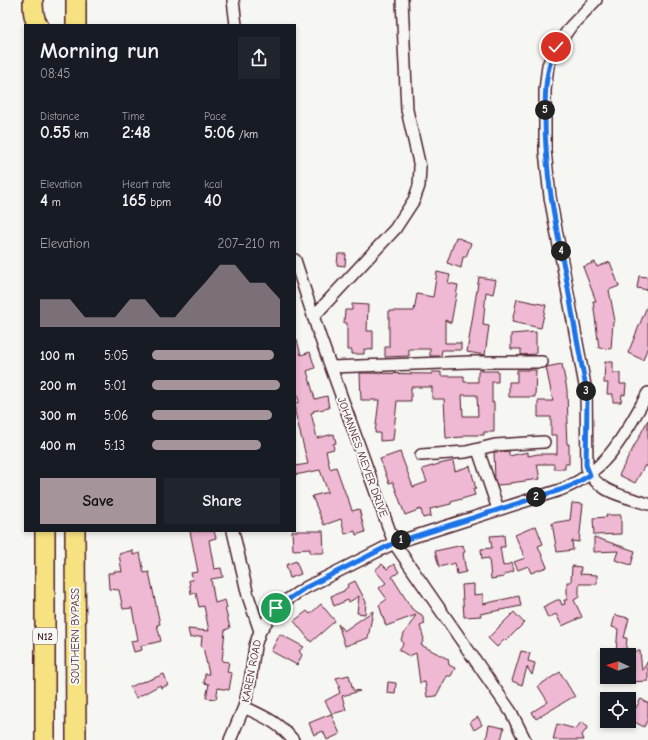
<!DOCTYPE html>
<meta charset="utf-8">
<style>
body{margin:0;font-family:"Comic Neue",sans-serif;background:#20242c;color:#f1f3f6;height:100vh;display:flex;flex-direction:column;font-size:15px;white-space:nowrap}
*{box-sizing:border-box;margin:0}
p{font-size:13px;color:#9ea1a6}
.icon{flex:none;width:22px;height:22px;fill:none;stroke:currentColor;stroke-width:2;stroke-linecap:round;stroke-linejoin:round}
.map{position:relative;flex:1;overflow:hidden}
.sheet{position:absolute;left:24px;top:24px;width:272px;height:508px;display:flex;flex-direction:column;background:#171b24;border-radius:0px;box-shadow:0 2px 6px #0003}
.sheet>*{flex:none}
.needle{width:26px;rotate:273deg}
.fabs{position:absolute;left:600px;top:648px;display:grid;gap:8px}
.fabs a{display:grid;place-items:center;width:36px;height:36px;border-radius:0px;background:#171b24;box-shadow:0 2px 6px #0003;font-size:20px}
.pin{position:absolute;display:grid;place-items:center;width:34px;height:34px;color:#fff;margin:-17px;border:2px solid #fff;border-radius:50%;box-shadow:0 1px 4px #0007}
.km{position:absolute;width:20px;height:20px;margin:-10px;border-radius:50%;background:#222;color:#fff;font-size:11px;line-height:20px;text-align:center}
.round{display:grid;place-items:center;flex:none;width:42px;height:42px;border-radius:0px;background:#20242c}
.head{display:flex;align-items:center;justify-content:space-between;height:68px;padding:0 16px}
h1{font-size:22px;font-weight:700;line-height:30px}
.stats{display:grid;grid-template-columns:repeat(3,1fr);gap:6px;height:68px;padding:4px 16px}
.stats div{display:grid;align-content:center}
.stats b{font-size:17px;font-weight:700}
.stats small{font-size:11px;font-weight:400}
.stats p{font-size:11px}
.chart{height:112px;padding:8px 16px}
.chart p{display:flex;justify-content:space-between}
.chart svg{width:100%;height:72px;margin-top:4px;fill:#a6949b;opacity:.7}
.button{display:flex;gap:8px;margin-top:auto;padding:8px 16px}
.button a{flex:1;height:46px;border-radius:0px;background:#a6949b;color:#111;font-size:16px;font-weight:700;line-height:46px;text-align:center}
.button a+a{background:#20242c;color:#f1f3f6}
ul{padding:0 16px;list-style:none;font-size:13px}
li{display:grid;grid-template-columns:64px 48px 1fr;align-items:center;height:30px}
li i{height:10px;border-radius:5px;background:#a6949b}
.map>svg:first-child{display:block}
</style>
<div class="map">
<svg width="648" height="740" viewBox="0 0 648 740">
<rect width="100%" height="100%" fill="#f6f6f2"/>
<filter id="ink" filterUnits="userSpaceOnUse"><feTurbulence type="fractalNoise" baseFrequency=".025" numOctaves="2"/><feDisplacementMap in="SourceGraphic" scale="8" xChannelSelector="R" yChannelSelector="G"/><feConvolveMatrix kernelMatrix="1 2 1 2 8 2 1 2 1" color-interpolation-filters="sRGB"/></filter>
<g filter="url(#ink)">
<path fill="#efb9d4" stroke="#4a1f2b" fill-rule="evenodd" d="M456,237l15,6 -5,14h-3l-2,11 -14,-5z
M338,254h8l-1,12 -8,-1z
M595,262l2,5 13,-5 9,24 -10,4 6,31 -2,1 -2,27 -12,-1 -6,-47h3l-13,-34z
M437,272l13,3 -2,8 10,2 -7,38 -6,-3v23h16v7h-19l-1,6h-11v-7h-21v7l-24,1v-10h4v-36h25l3,-17 16,3z
M639,276l9,1v13l-11,-2z
M479,277l17,3 -3,14 -7,-2 -3,33 6,1 -4,29 -18,-3z
M517,299l29,6 -5,23 -29,-6z
M352,304l16,1 -1,26h6v19l-9,-1v5h-12v-4h-5v-27h-3l1,-13h7z
M648,304v42l-5,14 -15,-7z
M536,332v22l-15,1v-6h-10v-15z
M295,340h2l4,15 9,-3 5,16 -8,3 8,28 12,-3 2,12 -16,3 1,1 -3,1 6,25 17,-4 2,9 -3,1 1,5 -8,2 4,18 6,-2 11,31h1l4,13 7,-2 6,23 -9,3 -1,-4 -10,3 -4,-15 -17,6 -12,-29 16,-4 -8,-22 -25,5v-9l13,-2 -13,-52v-9l4,-1 -4,-16z
M605,362h8v11h7v11h6l-1,11 -3,-1 -1,8h-8v-8h-6l1,-11h-4z
M562,364l5,26 1,34h-2l1,20h2v20h-4v5h-11v-5h-17l3,15 -30,4v1l-13,1 -2,-5 -1,-28 15,-1v5l19,-4v4l10,-2h19v-19h-6v-18h-13v-16h15l-7,-34z
M517,370h19l-1,27h-26v-15h8z
M478,371h20v11h-6v21l2,-1v30h-10v3h-20v2l-18,1 -2,-39h-12v-12h-21v14h-14l-4,39 -13,1v-8h-5l4,-33h-18l-1,-27 72,1v-2h9v4h23v6h14zM462,395h15l1,21h-15z
M648,420v47l-3,-2 -10,18 -16,-8z
M400,452l13,35 14,-5 -5,-13 17,-5 14,-3 2,10 15,-5 6,23h-3l2,6 -24,7v2l-21,5 1,7 -8,2 -2,-9 -16,6 -12,-33 -4,1 -9,-24z
M572,503l11,1 -4,38 -7,-1 1,9 -16,2 -5,-29 18,-3z
M606,515h15v19l-27,1 -1,-17 14,-1z
M536,526l7,18 -5,2 9,21 -16,6 -3,-7 -10,4 -4,-8 11,-4 -10,-23z
M190,531h24l2,7 -7,2 5,29 7,-1 2,9 -12,2 4,24 10,-3 2,8h-2l5,20 -5,2 -3,31 7,1 -2,10 5,1 -3,17 -11,-2 -2,11 -10,-1 3,-14 -5,-1 1,-9h4l-6,-27h-2l1,-11 -12,2 -2,-9 21,2 -5,-25 -5,1 -3,-14 -5,1 -2,-14h4l-2,-7 7,-1z
M292,531h31l1,22h-14v-4l-17,1z
M504,535l1,12h-5l3,19 9,-3 2,8 -10,4v2l-13,2 -2,-21 -7,1 -1,-10 11,-1 -2,-12z
M594,537l41,14 -4,14 -16,-5 3,-9 -24,1z
M463,545l2,7 -2,1 3,19 -9,2 -2,-11 -16,4 -4,-16z
M133,550v5l7,-2 4,20 5,-1 11,52 -3,1 4,16 -20,5 1,4 -8,2 -3,-11 7,-1 -6,-32 -9,1 -4,-19 -10,-1 -1,-16h6v-2l8,1 -3,-18z
M296,561l5,13 -11,4 -4,-13z
M382,564l5,5 7,-5 5,8 -7,5 20,32 10,6 3,9 -5,2 4,13 -3,6 27,14 1,6 6,3 -4,8h-4l-11,20 -9,1 -2,-15 -5,1 -4,-30 -7,3 -10,-6 4,-6 -2,-5 15,-24 -30,11 -7,-21 8,-6 -8,-11 7,-5 -11,-13z
M572,566l9,1 -1,7 17,1v9h-18v13l-5,3 8,17 -20,9 -6,-12 -8,4 -5,-11 14,-7h3l2,5 3,-1 -1,-4h3v-18h4z
M355,581l11,21 -1,12 -8,-1 2,-17 -10,6 -1,-2 -14,6 -3,-10 13,-5v-1l4,-3 -1,-2z
M474,584v11l9,-1v10l36,-8 2,10 -41,8 1,2 -17,1 -2,-32z
M321,604l14,17 -24,21 -17,-21 13,-10 3,3z
M373,611l-5,27 -23,8 -7,-22 6,7z
M514,612l10,11 -18,18 -1,-2 -8,8 -9,-9z
M615,615l14,3 -5,20h3l-1,11h-4l-1,4 -5,-1 2,-23 -6,-2z
M280,634l24,13 -5,4 3,4 -5,10 -26,-14z
M521,651l9,2 -2,8 7,2 -3,12 -5,-8 -5,18 -10,-4z
M640,651l2,20 6,-10v20l-19,1v-30z
M560,672l15,25 -4,1 -35,21 -4,-7 16,-10 -10,-16z
M164,674l4,11 -7,3 -1,-3 -24,13 -6,-11 14,-6v1z
M349,675l4,15 7,1 -18,5 4,14 -14,4 -7,-13 15,-8 -2,-6h2l-4,-9z
M388,682l8,1 -1,11 -8,-1z
M641,699l7,4v16l-4,8 -15,-8v-13l6,3z
M331,714l9,20 -13,6 -4,-9 -9,4 -5,-12z
M478,717l4,8 -8,5 -4,-8z
M581,722l7,5 -6,8 2,5h-31l4,-16 19,5z
M489,725l15,3 -3,12h-15z"/>
<g fill="none" stroke-linecap="round" stroke-linejoin="round">
<g stroke="#4a1f2b" stroke-width="14">
<path id="minor" d="M233,0l3,25
M596,0l-25,26 -15,21 -8,18 -3,25v61l5,46 36,194 1,77c10,25 38,28 61,36
M295,260l24,74 75,209 117,169 14,28
M313,317l82,-88 19,-29 5,-14 1,-19 -13,-57 -5,-110
M331,367l139,-5h72
M478,450l20,59
M421,455l45,-3 29,-7 49,-3
M233,531l15,65 12,35 -5,15 -5,36 -6,25c21,10 34,15 49,33
M260,631l16,-23 9,-7 20,-13 89,-45 166,-53c47,-18 65,-56 88,-97
M230,740l14,-33"/>
</g>
<g stroke="#4a1f2b" stroke-width="22">
<path id="motorway" d="M33,0c0,8 0,18 5,25
M76,25v-25
M45,531v209
M75,531l1,209"/>
</g>
<use href="#minor" stroke="#f6f6f2" stroke-width="11"/>
<use href="#motorway" stroke="#f7e281" stroke-width="19"/>
</g>
</g>
<g fill="none" stroke-linecap="round" stroke-linejoin="round" filter="url(#ink)">
<g stroke="#fff" stroke-width="8">
<path id="route" d="M276,608l29,-20 89,-45 166,-53 13,-5 17,-10 -4,-10 1,-64 -2,-19c-7,-35 -13,-70 -19,-105 -11,-54 -21,-102 -21,-159 0,-25 0,-47 11,-71"/>
</g>
<use href="#route" stroke="#1a73e8" stroke-width="5"/>
</g>
<g text-anchor="middle" stroke-width="4" stroke-linejoin="round" paint-order="stroke">
<rect fill="#f6f6f2" stroke="#7e6067" stroke-width="1" x="33" y="628" width="24" height="16" rx="3"/>
<g font-size="10" font-weight="bold" fill="#4a1f2b">
<text x="45" y="640">N12</text>
</g>
<g font-size="11" fill="#4a1f2b" stroke="#f6f6f2">
<text transform="translate(363 457) rotate(70)" y="4">JOHANNES MEYER DRIVE</text>
<text transform="translate(75 636) rotate(-90)" y="4">SOUTHERN BYPASS</text>
<text transform="translate(251 671) rotate(-79)" y="4">KAREN ROAD</text>
</g>
</g>
</svg>
<div class="fabs">
<a><svg class="needle" viewBox="-14 -14 28 28"><path d="M0-13l5 13h-10z" fill="#e53935"/><path d="M0 13l5-13h-10z" fill="#9ea1a6"/></svg></a>
<a><svg class="icon" aria-label="locate" viewBox="0 0 24 24"><circle cx="12" cy="12" r="6"/><path d="M12 2v4M12 18v4M2 12h4M18 12h4"/></svg></a>
</div>
<div class="pin" style="left:276px;top:608px;background:#1e9e55"><svg class="icon" aria-label="arrive" viewBox="0 0 24 24"><path d="M6 21V4h12l-3 4 3 4H6"/></svg></div>
<div class="pin" style="left:556px;top:47px;background:#d93025"><svg class="icon" aria-label="check" viewBox="0 0 24 24"><path d="M5 12l5 5 9-10"/></svg></div>
<b class="km" style="left:401px;top:540px">1</b>
<b class="km" style="left:536px;top:497px">2</b>
<b class="km" style="left:586px;top:391px">3</b>
<b class="km" style="left:561px;top:251px">4</b>
<b class="km" style="left:545px;top:110px">5</b>
<section class="sheet">
<div class="head"><div><h1>Morning run</h1><p>08:45</p></div><a class="round"><svg class="icon" aria-label="share" viewBox="0 0 24 24"><path d="M12 15V3M7 8l5-5 5 5M5 13v7h14v-7"/></svg></a></div>
<div class="stats">
<div><p>Distance</p><b>0.55<small> km</small></b></div>
<div><p>Time</p><b>2:48</b></div>
<div><p>Pace</p><b>5:06<small> /km</small></b></div>
</div>
<div class="stats">
<div><p>Elevation</p><b>4<small> m</small></b></div>
<div><p>Heart rate</p><b>165<small> bpm</small></b></div>
<div><p>kcal</p><b>40</b></div>
</div>
<div class="chart"><p><span>Elevation</span>207–210 m</p>
<svg viewBox="0 0 160 44" preserveAspectRatio="none"><path d="M0 44V27L10 27L20 27L30 38L40 38L50 38L60 27L70 27L80 38L90 38L100 27L110 17L120 6L130 6L140 17L150 17L160 27V44z"/></svg>
</div>
<ul>
<li><b>100 m</b>5:05<i style="width:95%"></i></li>
<li><b>200 m</b>5:01<i style="width:100%"></i></li>
<li><b>300 m</b>5:06<i style="width:94%"></i></li>
<li><b>400 m</b>5:13<i style="width:85%"></i></li>
</ul>
<div class="button"><a>Save</a><a>Share</a></div>
</section>
</div>
